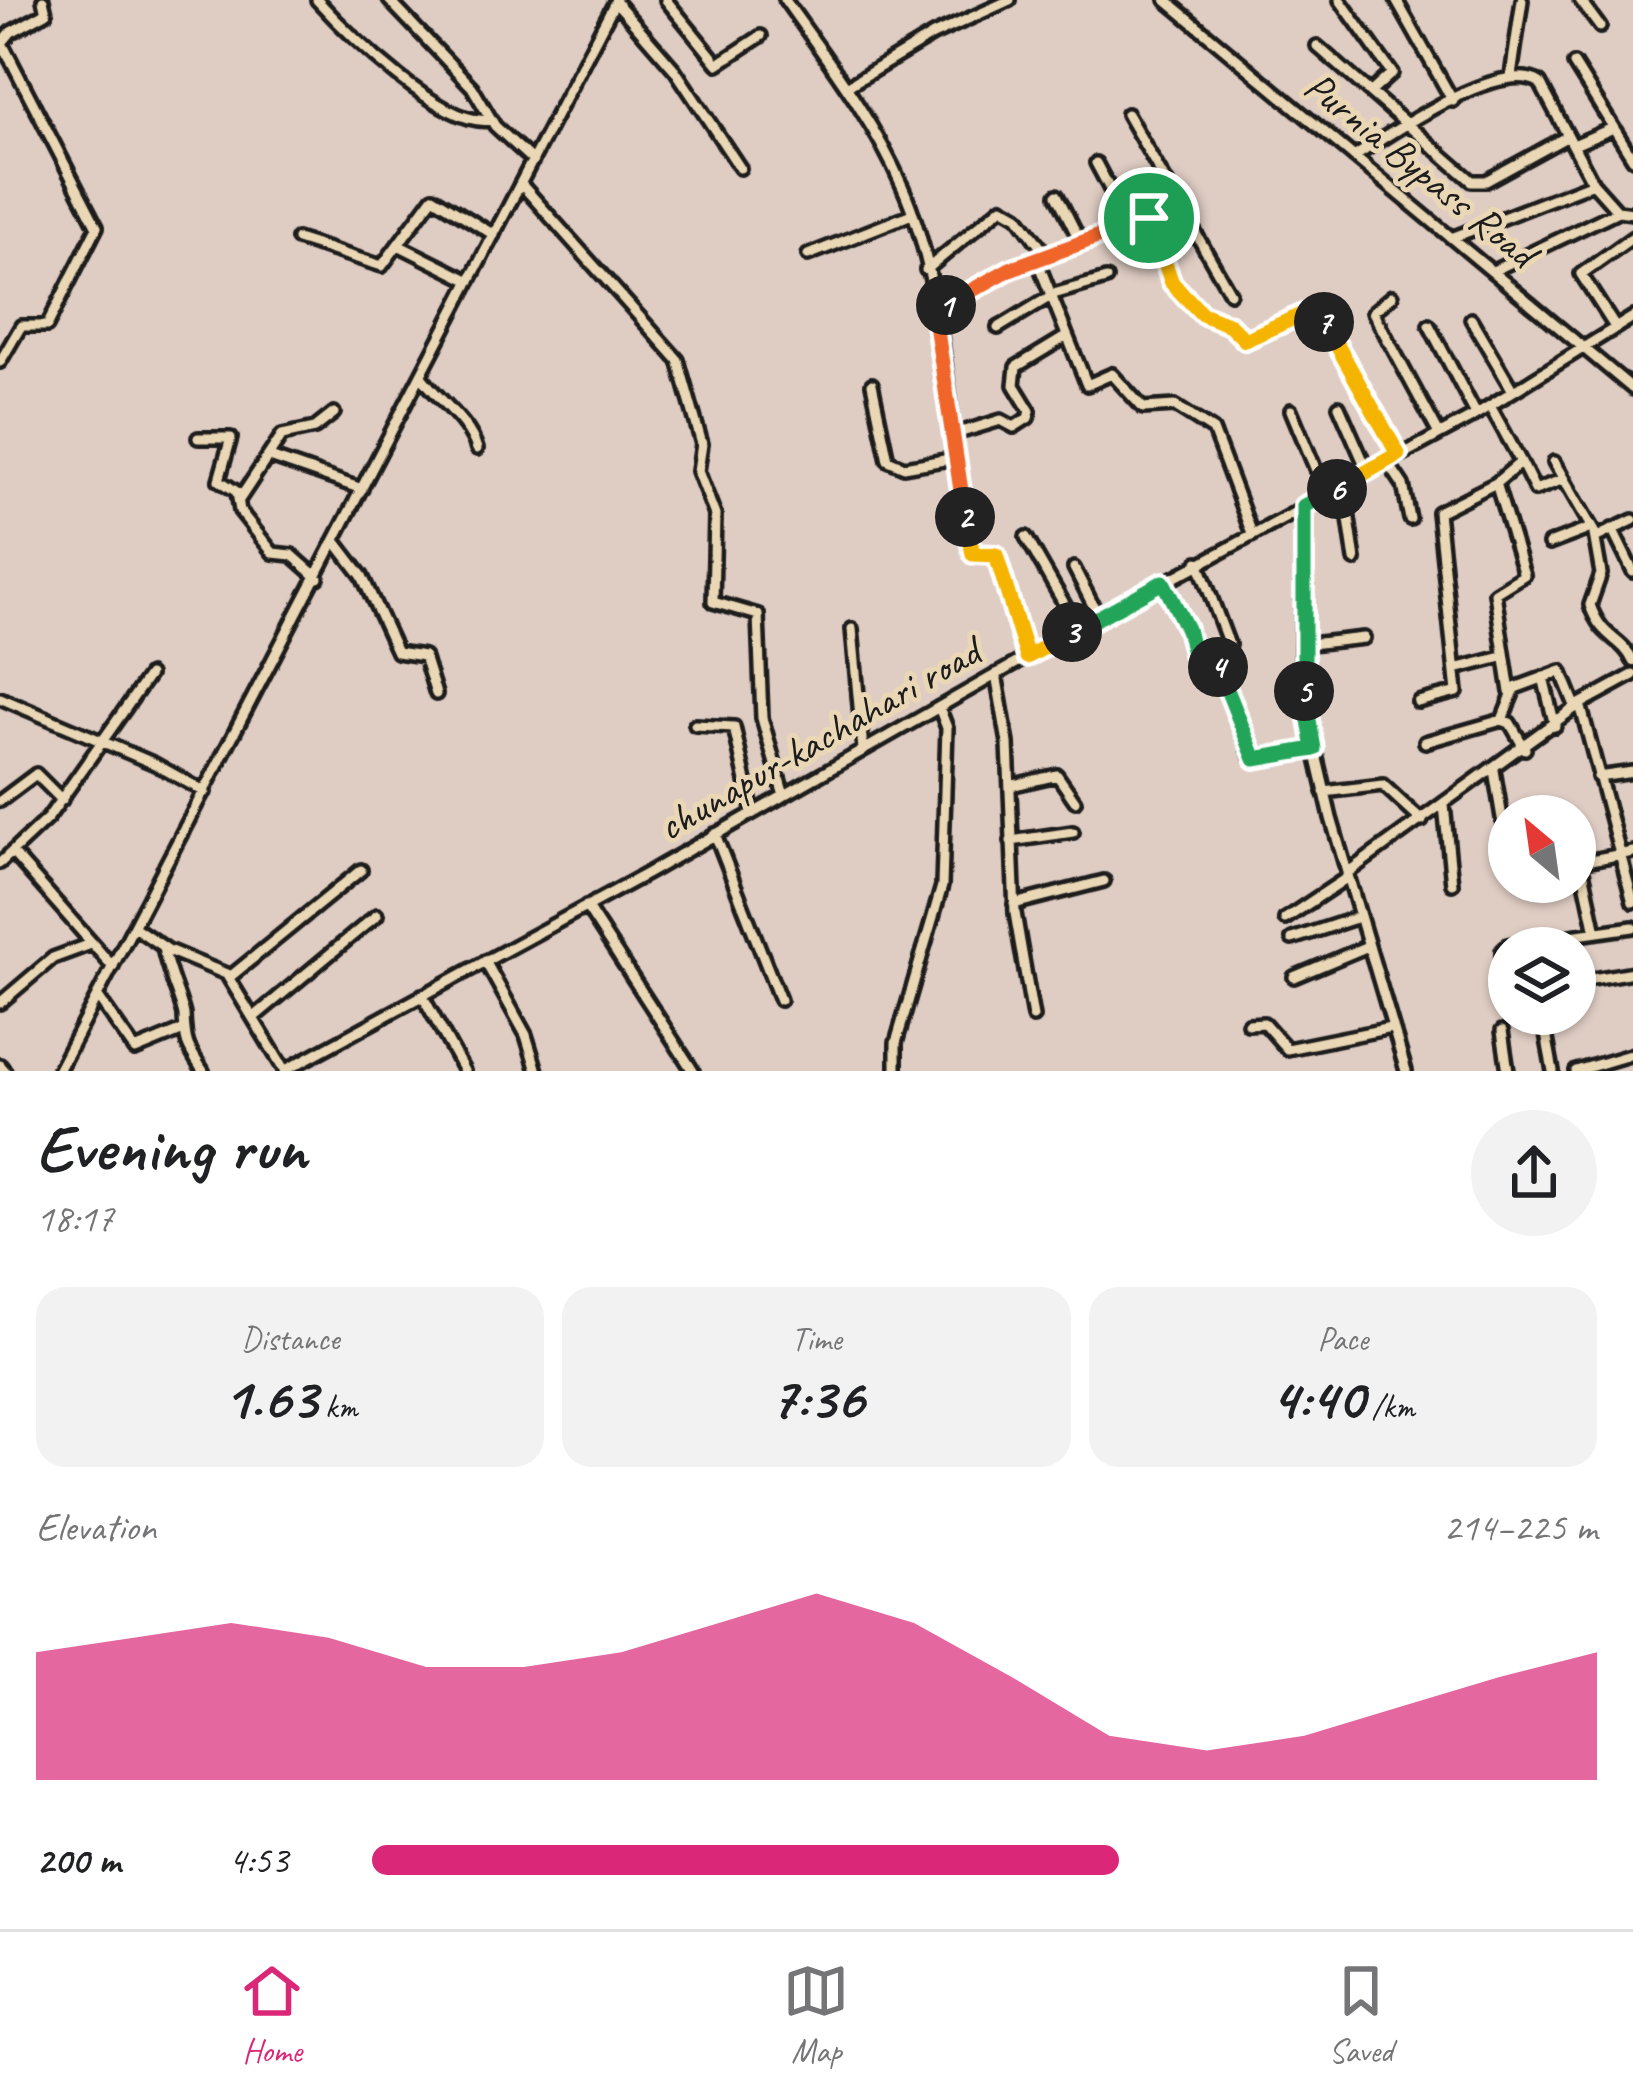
<!DOCTYPE html>
<meta charset="utf-8">
<style>
body{margin:0;font-family:Caveat,sans-serif;background:#f2f2f2;color:#202124;height:100vh;display:flex;flex-direction:column;font-size:45px;white-space:nowrap}
*{box-sizing:border-box;margin:0}
p{font-size:39px;color:#757577}
.icon{flex:none;width:66px;height:66px;fill:none;stroke:currentColor;stroke-width:2;stroke-linecap:round;stroke-linejoin:round}
.map{position:relative;height:1071px;overflow:hidden}
.side{display:flex;flex-direction:column;background:#fff;flex:1}
.side>*{flex:none}
.needle{width:78px;rotate:331deg}
.buttons{position:absolute;left:1488px;top:795px;display:grid;gap:24px}
.buttons a{display:grid;place-items:center;width:108px;height:108px;border-radius:50%;background:#fff;box-shadow:0 3px 9px #0004;font-size:60px}
.pin{position:absolute;display:grid;place-items:center;width:102px;height:102px;color:#fff;margin:-51px;border:6px solid #fff;border-radius:50%;box-shadow:0 3px 12px #0007}
.km{position:absolute;width:60px;height:60px;margin:-30px;border-radius:50%;background:#222;color:#fff;font-size:33px;line-height:60px;text-align:center}
.round{display:grid;place-items:center;flex:none;width:126px;height:126px;border-radius:63px;background:#f2f2f2}
.overview{display:flex;align-items:center;justify-content:space-between;height:204px;padding:0 36px}
h1{font-size:66px;font-weight:600;line-height:90px}
.metrics{display:grid;grid-template-columns:repeat(3,1fr);gap:18px;height:204px;padding:12px 36px}
.metrics div{display:grid;align-content:center;border-radius:30px;background:#f2f2f2;text-align:center}
.metrics b{font-size:60px;font-weight:600}
.metrics small{font-size:33px;font-weight:400}
.metrics p{font-size:33px}
.chart{height:336px;padding:24px 36px}
.chart p{display:flex;justify-content:space-between}
.chart svg{width:100%;height:216px;margin-top:12px;fill:#db2777;opacity:.7}
ul{padding:0 36px;list-style:none;font-size:39px}
li{display:grid;grid-template-columns:192px 144px 1fr;align-items:center;height:90px}
li i{height:30px;border-radius:15px;background:#db2777}
.tab-bar{display:flex;justify-content:space-around;align-items:center;height:168px;border-top:3px solid #e0e0e0;background:#fff;font-size:33px;color:#757577}
.tab-bar a{display:grid;justify-items:center;gap:6px}
.tab-bar .on{color:#db2777}
.map>svg:first-child{display:block}
</style>
<div class="map">
<svg width="1633" height="1071" viewBox="0 0 1633 1071">
<rect width="100%" height="100%" fill="#dfcdc4"/>
<filter id="ink" filterUnits="userSpaceOnUse"><feTurbulence type="fractalNoise" baseFrequency=".00833" numOctaves="2"/><feDisplacementMap in="SourceGraphic" scale="24" xChannelSelector="R" yChannelSelector="G"/><feConvolveMatrix kernelMatrix="1 2 1 2 8 2 1 2 1" color-interpolation-filters="sRGB"/></filter>
<g filter="url(#ink)">
<g fill="none" stroke-linecap="round" stroke-linejoin="round">
<g stroke="#1c1c1c" stroke-width="18">
<path id="street" d="M317,0c31,34 127,128 173,120
M389,0l83,87 23,39 38,35
M666,0l52,64 43,-28
M785,0c43,61 88,119 118,188 43,97 48,256 68,364l25,3 31,102
M1166,0l467,389
M1340,0l52,73 -21,19
M1396,0l57,101
M1580,0l20,27
M615,1l60,69 65,98
M1317,46l155,135h14l82,-45
M1574,64l59,95
M1511,76l11,-76
M848,86l85,-51 77,-35
M1127,114l103,179
M1574,145l39,-17
M1354,157c36,-23 147,-100 186,-74l53,100 25,28 15,2
M1096,163l33,62
M521,184l157,176 24,84 -4,27 17,44 -2,87 45,13 4,103 22,78
M1057,195l24,48
M1149,218l23,65 30,31 28,11 15,15 71,-30 82,144
M1454,237l139,-54
M297,239l85,27 51,-69 61,38
M402,247l68,34
M808,255l104,-41
M1037,260l50,125 25,-11 31,34 32,-2 38,24 39,104
M926,270l76,-63 16,9 29,40
M1495,270l123,-59
M1050,295l56,-16
M1392,296l-19,16 66,122
M934,311l82,-44 168,-63
M1471,319l42,72
M1429,325l47,89
M1615,327l-34,-53 52,-37
M998,328l53,-32
M0,362l21,-36h26l50,-99 -95,-184 9,-11 35,-19 -3,-13
M421,376c17,24 48,45 56,73
M872,384l16,76 16,7 52,-9
M1339,406l29,66
M1291,410l35,84
M952,435l49,-15 13,7 14,-9 2,-7 -16,-26 2,-18 51,-31
M198,438h33l-12,42 18,12 3,19 33,42 19,2 26,23
M270,457l92,32
M1387,461l16,24 7,34
M1521,462l14,28 29,-11
M1554,462l43,75 36,-17
M1496,483l28,92 -29,18 15,99
M1344,485l11,75
M239,500l43,-65 33,-7 19,-15
M1304,506l-3,146 5,60 25,106 75,253
M1612,529l21,43
M1594,534l7,40 -11,31c12,35 31,31 43,56
M1026,537l52,91
M336,542l26,34 35,76 27,4 12,38
M1549,544l42,-16
M1198,562l31,83
M1074,568l25,49
M1163,582l28,55 6,33h25l29,87 63,-8
M852,629l11,121
M1301,645l63,-7
M1455,669l47,-12
M996,674l12,69 7,170 18,104
M1633,675l-53,29 53,198
M1543,677l12,49
M0,698l155,66 50,28
M1418,702l39,-10 -19,-180 58,-29 25,-21 -31,-56
M1502,720l13,-32 46,-17 15,37
M695,725l39,2 19,86
M1425,742l77,-22 8,3 15,26
M1494,770l10,60
M1598,777l35,-5
M1010,786l47,-11 18,26
M1324,792l59,-7 39,36
M0,801l36,-27 26,26
M1444,805l8,79
M715,834l65,166
M1576,839l20,93
M1011,841l62,-9
M12,852l101,115
M1581,862l52,-10
M0,863l48,-45 101,-143
M1347,873l233,-169
M1014,904l90,-23
M586,906l107,165
M1285,919l63,-42
M134,927l34,23 63,26 130,-106
M1292,939l67,-22
M163,947c3,21 20,58 21,68 1,29 3,31 19,56
M485,961l41,74 11,36
M228,977l57,94
M1294,977l74,-31
M1502,978v-27l6,-6 125,-18
M1575,982l58,-10
M422,995l42,76
M97,996l38,54 46,-19
M0,1003l53,-45 38,-14
M253,1018l124,-103
M1544,1023l9,48
M1248,1024l16,-1 23,26 104,-21
M1502,1031l6,40
M0,1065l5,6
M58,1071l558,-1071
M284,1071l364,-198 379,-216 443,-239 163,-101
M896,1071v-28l46,-157 5,-158 -8,-21
M1576,1071l57,-17"/>
</g>
<use href="#street" stroke="#ead7b5" stroke-width="9"/>
</g>
</g>
<g fill="none" stroke-linecap="round" stroke-linejoin="round" filter="url(#ink)">
<g stroke="#fff" stroke-width="24">
<path id="split-1" d="M946,305l64,-36 139,-51"/>
</g>
<g stroke="#fff" stroke-width="24">
<path id="split-2" d="M946,305l-12,6 31,206"/>
</g>
<g stroke="#fff" stroke-width="24">
<path id="split-3" d="M965,517l8,37 23,1 31,102 45,-25"/>
</g>
<g stroke="#fff" stroke-width="24">
<path id="split-4" d="M1072,632l91,-50 24,47 10,41 21,-3"/>
</g>
<g stroke="#fff" stroke-width="24">
<path id="split-5" d="M1218,667l37,92 59,-10 -10,-58"/>
</g>
<g stroke="#fff" stroke-width="24">
<path id="split-6" d="M1304,691v-185l33,-17"/>
</g>
<g stroke="#fff" stroke-width="24">
<path id="split-7" d="M1324,322l74,132 -61,35"/>
</g>
<g stroke="#fff" stroke-width="24">
<path id="split-8" d="M1149,218l23,65 30,31 28,11 15,15 67,-30 12,12"/>
</g>
<use href="#split-1" stroke="#f0652b" stroke-width="15"/>
<use href="#split-2" stroke="#f0652b" stroke-width="15"/>
<use href="#split-3" stroke="#f5b400" stroke-width="15"/>
<use href="#split-4" stroke="#22a559" stroke-width="15"/>
<use href="#split-5" stroke="#22a559" stroke-width="15"/>
<use href="#split-6" stroke="#22a559" stroke-width="15"/>
<use href="#split-7" stroke="#f5b400" stroke-width="15"/>
<use href="#split-8" stroke="#f5b400" stroke-width="15"/>
</g>
<g text-anchor="middle" stroke-width="10" stroke-linejoin="round" paint-order="stroke">
<g font-size="42" fill="#1c1c1c" stroke="#ead7b5">
<text transform="translate(1421 168) rotate(39)" y="15">Purnia Bypass Road</text>
<text transform="translate(818 738) rotate(-30)" y="15">chunapur-kachahari road</text>
</g>
</g>
</svg>
<div class="buttons">
<a><svg class="needle" viewBox="-14 -14 28 28"><path d="M0-13l5 13h-10z" fill="#e53935"/><path d="M0 13l5-13h-10z" fill="#757577"/></svg></a>
<a><svg class="icon" aria-label="layers" viewBox="0 0 24 24"><path d="M12 4l9 5-9 5-9-5zM3 14l9 5 9-5"/></svg></a>
</div>
<div class="pin" style="left:1149px;top:218px;background:#1e9e55"><svg class="icon" aria-label="arrive" viewBox="0 0 24 24"><path d="M6 21V4h12l-3 4 3 4H6"/></svg></div>
<b class="km" style="left:946px;top:305px">1</b>
<b class="km" style="left:965px;top:517px">2</b>
<b class="km" style="left:1072px;top:632px">3</b>
<b class="km" style="left:1218px;top:667px">4</b>
<b class="km" style="left:1304px;top:691px">5</b>
<b class="km" style="left:1337px;top:489px">6</b>
<b class="km" style="left:1324px;top:322px">7</b>
</div>
<section class="side">
<div class="overview"><div><h1>Evening run</h1><p>18:17</p></div><a class="round"><svg class="icon" aria-label="share" viewBox="0 0 24 24"><path d="M12 15V3M7 8l5-5 5 5M5 13v7h14v-7"/></svg></a></div>
<div class="metrics">
<div><p>Distance</p><b>1.63<small> km</small></b></div>
<div><p>Time</p><b>7:36</b></div>
<div><p>Pace</p><b>4:40<small> /km</small></b></div>
</div>
<div class="chart"><p><span>Elevation</span>214–225 m</p>
<svg viewBox="0 0 160 44" preserveAspectRatio="none"><path d="M0 44V18L10 15L20 12L30 15L40 21L50 21L60 18L70 12L80 6L90 12L100 23L110 35L120 38L130 35L140 29L150 23L160 18V44z"/></svg>
</div>
<ul>
<li><b>200 m</b>4:53<i style="width:61%"></i></li>
</ul>
</section>
<nav class="tab-bar">
<a class="on"><svg class="icon" aria-label="home" viewBox="0 0 24 24"><path d="M3 11l9-7 9 7M6 9v11h12V9"/></svg>Home</a>
<a><svg class="icon" aria-label="map" viewBox="0 0 24 24"><path d="M3 6l6-2 6 2 6-2v14l-6 2-6-2-6 2zM9 4v14M15 6v14"/></svg>Map</a>
<a><svg class="icon" aria-label="saved" viewBox="0 0 24 24"><path d="M7 4h10v16l-5-4-5 4z"/></svg>Saved</a>
</nav>
